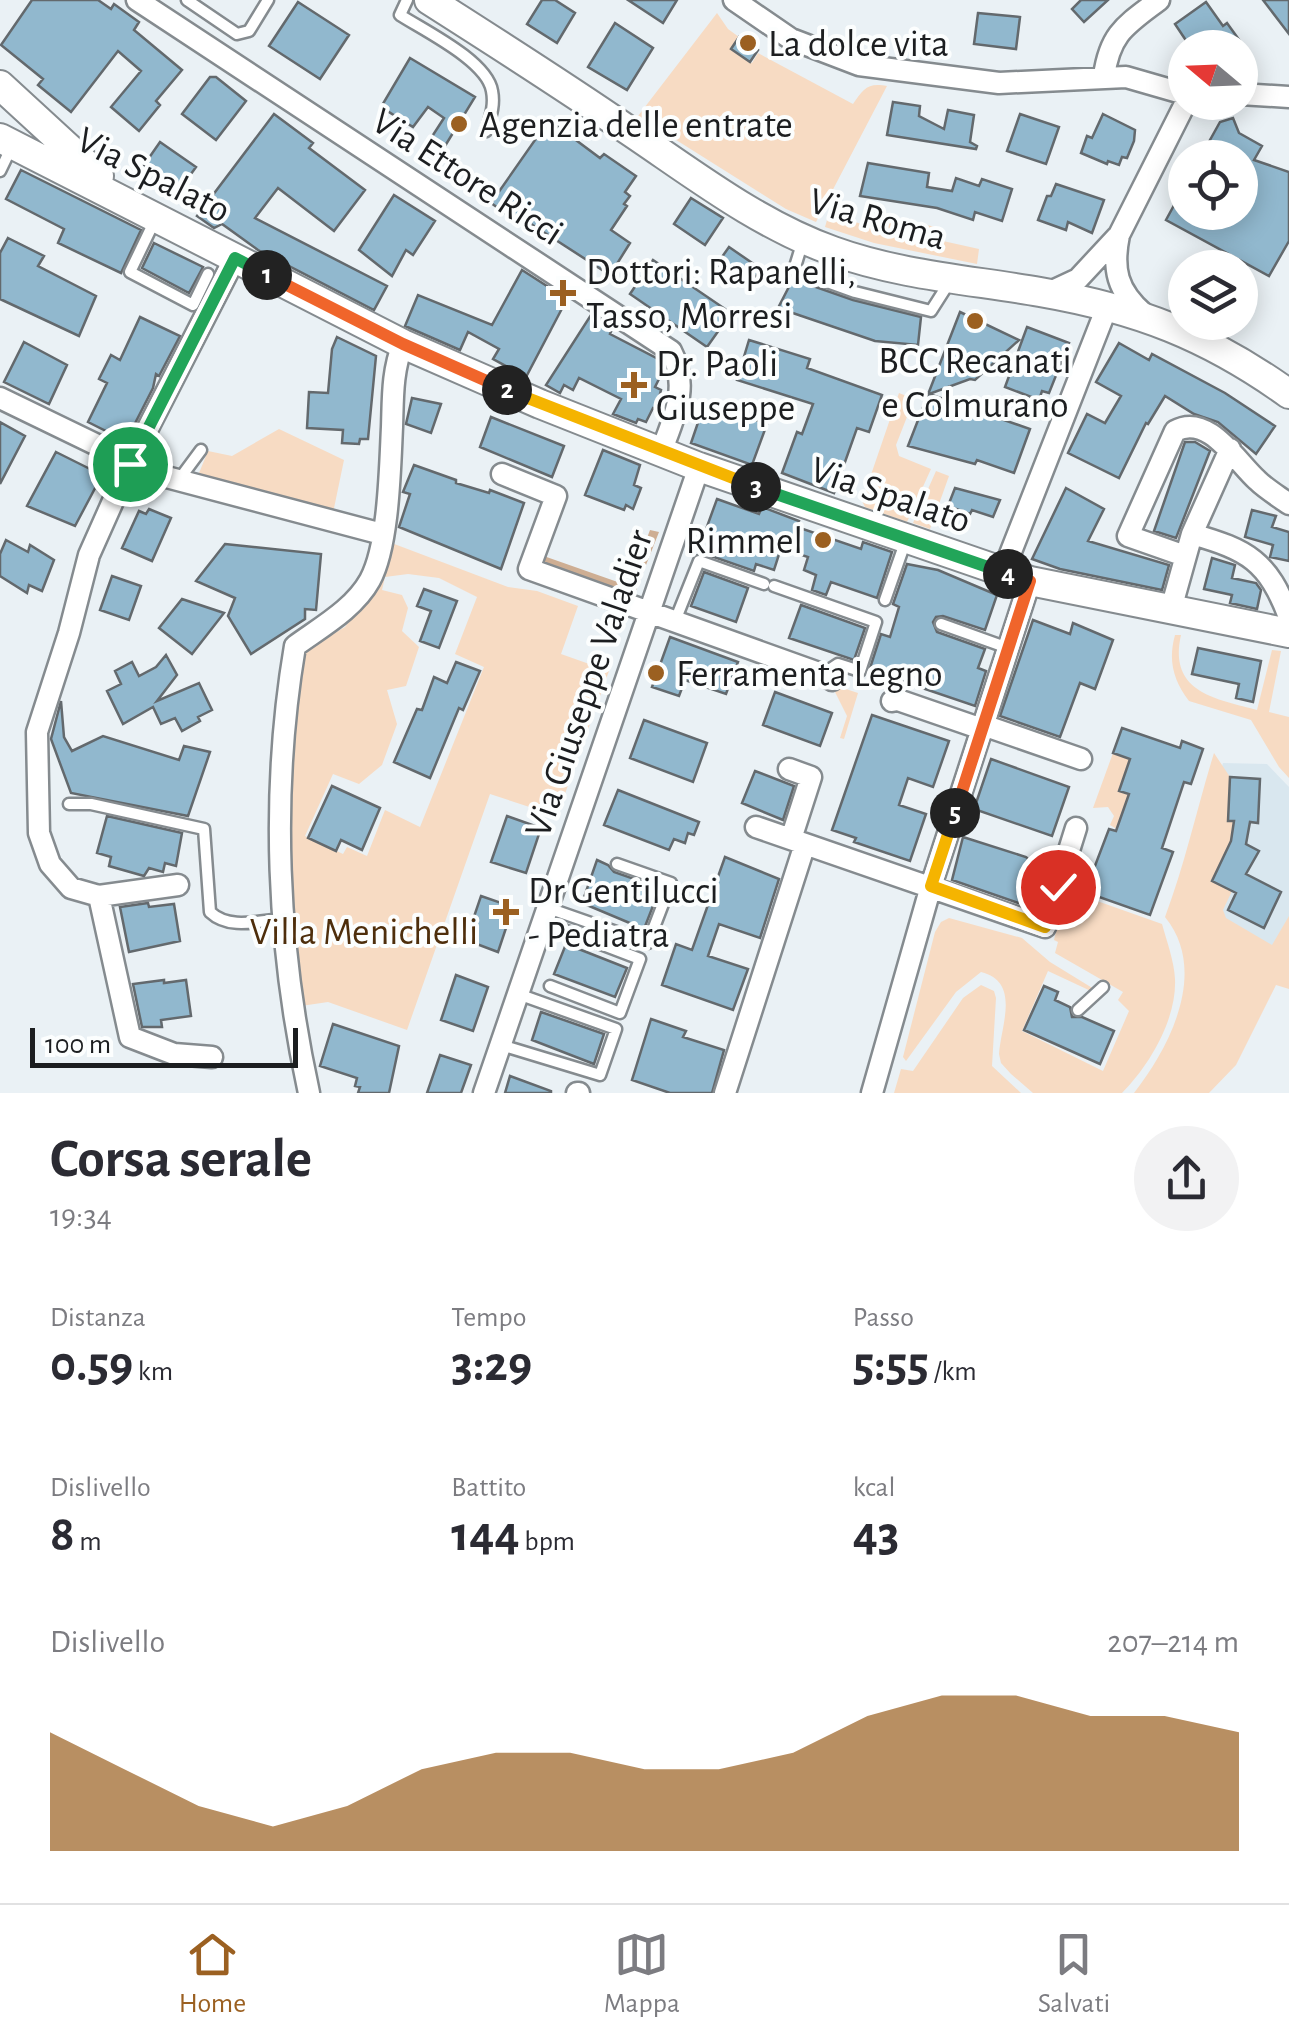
<!DOCTYPE html>
<html lang="it">
<meta charset="utf-8">
<style>
body{margin:0;font-family:"Alegreya Sans",sans-serif;background:#f2f2f3;color:#2b2b33;height:100vh;display:flex;flex-direction:column;font-size:38px;white-space:nowrap}
*{box-sizing:border-box;margin:0}
p{font-size:32px;color:#7c7c81}
.icon{flex:none;width:55px;height:55px;fill:none;stroke:currentColor;stroke-width:2;stroke-linecap:round;stroke-linejoin:round}
.map{position:relative;height:1093px;overflow:hidden}
.panel{display:flex;flex-direction:column;background:#fff;flex:1}
.panel>*{flex:none}
.needle{width:65px;rotate:289deg}
.fabs{position:absolute;left:1168px;top:30px;display:grid;gap:20px}
.fabs a{display:grid;place-items:center;width:90px;height:90px;border-radius:50%;background:#fff;box-shadow:0 5px 25px #0003;font-size:50px}
.scale{position:absolute;left:30px;bottom:25px;width:268px;box-sizing:border-box;padding-left:10px;border:5px solid #1c1e20;border-top:0;font-size:28px;line-height:35px;white-space:nowrap;color:#1c1e20;-webkit-text-stroke:8px #fcfefe;paint-order:stroke}
.pin{position:absolute;display:grid;place-items:center;width:85px;height:85px;color:#fff;margin:-42px;border:5px solid #fff;border-radius:50%;box-shadow:0 2px 10px #0007}
.km{position:absolute;width:50px;height:50px;margin:-25px;border-radius:50%;background:#222;color:#fff;font-size:28px;line-height:50px;text-align:center}
.round{display:grid;place-items:center;flex:none;width:105px;height:105px;border-radius:52px;background:#f2f2f3}
.headline{display:flex;align-items:center;justify-content:space-between;height:170px;padding:0 50px}
h1{font-size:55px;font-weight:600;line-height:75px}
.figures{display:grid;grid-template-columns:repeat(3,1fr);gap:15px;height:170px;padding:10px 50px}
.figures div{display:grid;align-content:center}
.figures b{font-size:50px;font-weight:600}
.figures small{font-size:28px;font-weight:400}
.figures p{font-size:28px}
.chart{height:280px;padding:20px 50px}
.chart p{display:flex;justify-content:space-between}
.chart svg{width:100%;height:180px;margin-top:10px;fill:#9b6021;opacity:.7}
.dock{display:flex;justify-content:space-around;align-items:center;height:140px;border-top:2px solid #e1e1e2;background:#fff;font-size:28px;color:#7c7c81}
.dock a{display:grid;justify-items:center;gap:5px}
.dock .active{color:#9b6021}
.map>svg:first-child{display:block}
</style>
<div class="map">
<svg width="1289" height="1093" viewBox="0 0 1289 1093">
<rect width="100%" height="100%" fill="#eaf1f5"/>
<path fill="#d9e7ef" d="M1223,763l44,1 22,23v201l-115,-70z"/>
<path fill="#f7dbc3" fill-rule="evenodd" d="M717,13l11,16 11,8 -8,12 21,14 6,-10 95,51c10,-15 15,-22 34,-18l-71,136 -30,-13 -148,-93z
M829,213l41,14 14,-2 2,-9 54,12 3,13 36,8 -2,15 -103,-21 -49,-16z
M899,393l15,6 -18,46 3,11 32,13 -24,53 -42,-15 -3,-6z
M279,429l65,31 -11,53 -136,-35 11,-27 24,5z
M936,471l13,5 -19,53 -17,-6z
M389,542l119,45 29,4 41,15 -17,48 48,17 -52,145 -67,-22 -83,236 -79,-28 -27,4c-11,-121 -21,-234 1,-354l43,-25 31,-43zM408,574l31,4 38,19 -22,57 29,13 -64,160 -35,-17 -18,46 -20,-9 -4,7 -38,-18 28,-62 26,10 23,-19 15,-41 -10,-34 19,-4 13,-39 -17,-16 6,-23 -6,-13 -20,-5 3,-13z
M1175,635h6c-13,57 34,64 76,75l15,-60 9,1 -12,61 20,5v61l-10,-11 -28,-47 -62,-19c-16,-21 -21,-41 -14,-66z
M831,684l27,9 -14,46 -4,-1 7,-22z
M1113,753l17,6 -11,31 10,4 -7,38 -12,-7 4,-9 -6,-9 -15,1z
M1214,753l16,24 -2,44h6l-3,20 -18,40 19,10 -9,19 3,8 46,27 17,-29v73l-13,-4 -40,80 -27,28h-75c36,-46 75,-122 31,-176 20,-53 32,-109 49,-164z
M1066,890l96,34c5,18 12,37 13,55 2,40 -26,87 -53,114h-89l-22,-19 -10,-11 -2,-9c2,-29 22,-72 -18,-82l-25,20 -50,69 -3,-4 32,-125 6,-10 8,-4 73,20 28,24 44,27 -1,3 -45,-21 -26,60 81,40 26,-60 -11,-11 5,-8 -68,-39 3,-11 -4,-2z
M981,985l13,6 2,7 -4,68 29,27h-127l7,-24 12,2 50,-73z"/>
<path fill="#ceae93" d="M650,530l9,2 -26,66 -98,-36 3,-8 91,32z"/>
<path fill="#91b8ce" stroke="#63696d" stroke-width="2.5" d="M32,0h66l13,9 3,-5 25,18 -5,8 48,40 -26,31 4,4 -21,26 -28,-24 30,-36 -23,-20 -47,61 -33,-27 5,-6 -42,-34z
M542,0h13l20,13 -18,30 -30,-19z
M628,0h49l-14,23z
M1081,0h27l-24,22 -12,-13z
M1263,0h26v34z
M298,2l51,33 -29,44 -51,-33z
M1206,2l17,24 4,-3 18,25h-54l-16,-24z
M978,13l42,4 -4,32 -42,-5z
M615,23l38,25 -26,42 -39,-23z
M739,37l19,13 -8,12 -19,-13z
M410,58l65,39 -30,49 -14,-8 13,-20 -16,-11 -15,20 -32,-20z
M210,77h6l30,24 -30,39 -34,-26z
M893,102l27,4 -1,10 25,13 4,-19 26,5 -4,27 7,4 -1,3 -89,-14z
M274,114l39,29 -4,5 56,42 -31,41 -56,-43 -23,30 132,68 -13,24 -116,-60 -36,-26 -8,4 -17,-12z
M1020,114l39,13 -13,37 -39,-13z
M1103,114l32,16 -1,11 -7,17 -5,-1 -3,8 -11,-4 -1,3 -26,-11 6,-17 5,2z
M1233,118l6,15 23,13 -8,14 35,12v69l-20,35 -103,-56 19,-35v27h55v-54h-40l20,-36z
M549,120l51,38 4,-4 32,22 -11,16 5,4 -6,8 3,2 -16,24 19,13 -20,32 -79,-51 -3,5 -37,-26z
M160,142l36,25 -18,25 -34,-27z
M868,163l61,10 -2,14 25,4 4,-13 23,8 3,-7 30,10 -10,32 -27,-9 -2,8 -36,-12 -77,-12z
M21,170l120,60 -20,43 -63,-30 6,-14 -58,-30z
M1056,184l48,16 -12,33 -24,-11 -2,8 -28,-10 9,-24h4z
M394,195l41,26 -22,34 -7,-5 -14,26 -33,-26z
M691,198l32,20 -18,27 -31,-21z
M8,238l36,18 -6,10 58,30 -17,40 -79,-37v-46z
M154,243l49,24 -14,26 -47,-25z
M729,247l32,22 -12,17 -32,-22z
M653,260l78,53 -24,34 -77,-53z
M522,270l45,29 -41,78 -33,-18 6,-10 -31,-17 -8,18 -55,-24 13,-31 74,30z
M793,279l60,21 68,17 -3,28 -43,-4 -97,-33z
M960,312l59,28 -44,40 -5,-1 -41,15 101,35 -16,44 -37,-13 -2,4 -67,-18z
M591,315l21,14 -2,5 50,26 4,9 -9,18 6,3 -1,4 5,2 -5,15 -7,-3 -7,14 -8,-3 -2,4 -23,-9 8,-15 -42,-21 -6,12 -9,-5 -4,8 -14,-8z
M140,317l40,19 -21,40 -3,-2 -3,14 -27,53 -38,-19 19,-39 -8,-4 12,-24 9,5z
M1027,327l42,16 -20,50 -7,-2 -3,9 -34,-13z
M337,337l39,19 -8,83h-8l-1,5 -17,-1 1,-13 -36,-2 2,-36 19,1 4,-44z
M749,340l61,19 -3,9 75,27 -13,37 -12,-4 -23,65 -52,-20 15,-41 5,2 11,-30 -76,-24z
M24,342l43,23 -18,39 -45,-22z
M1119,343l30,17 3,-6 73,39 50,33 -19,28 -38,-32 -24,-8 -29,-18 -17,28 -2,-1 -27,55 -51,-25 19,-39 18,9 16,-27 -25,-14z
M412,398l29,6 -10,29 -25,-9z
M705,402l62,22 -15,41 -61,-22z
M491,417l73,29 -12,31 -72,-30z
M0,422l25,14 -25,48z
M1185,442h10l15,9 -34,87 -22,-7z
M603,450l37,15 -6,20 7,3 -8,21 -7,-4 -2,5 -39,-15z
M56,452l46,23 -27,51 -48,-20z
M414,465l42,15v3l33,10 1,-3 34,13 -23,66 -102,-42 11,-33 -7,-2z
M955,488l45,12 -7,17 -21,-7 -2,4 -22,-8z
M1066,488l38,21 -16,32 81,24 -7,25 -102,-21 -28,-10z
M717,499l42,15 3,-7 37,14 -2,6 64,22 2,-7 29,10 -15,46 -46,-16 -5,13 -14,-5 4,-15 -12,-5 4,-13 -27,-9 -7,22 -18,-6 -2,7 -46,-16 7,-19 -10,-4z
M149,509l22,9 -19,43 -30,-13 17,-37 7,3z
M1252,510l24,6 -4,11 17,5v29l-19,-4 3,-12 -28,-8z
M6,540l22,12 2,-7 24,15 -12,31 -13,-6 -2,8 -27,-17v-22z
M225,544l96,10 -5,56 -11,-1v10l-54,35 -23,-38 7,-18 -39,-17z
M1212,558l23,7 -3,13 24,5 5,7 -4,19 -27,-6 2,-8 -28,-6z
M907,564l31,6 59,25 -12,35 -42,-14 -7,1 -3,5 4,10 48,17 -7,19 8,3 -11,35 -97,-33v-2l-8,-3 11,-34 9,3 9,-30 -6,-3z
M704,572l44,16 -12,34 -45,-16z
M112,576l29,10 -12,34 -29,-10z
M424,589l33,12 -18,47 -19,-7 11,-30 -14,-5z
M182,599l42,14 -32,41 -33,-26z
M801,605l64,23 -11,32 -65,-22z
M1033,620l37,14 3,-11 40,17 -18,49 -15,-6 -20,54 -60,-21z
M670,637l68,25 -12,32 -41,-14 -6,16 -27,-9z
M1198,648l63,13 -8,41 -17,-4 3,-14 -47,-10z
M166,655l11,20 -20,26 42,-18 13,27 -14,7 2,4 -18,10 -7,-13 -14,6 -8,-17 -30,17 -16,-33 14,-7 -6,-13 17,-9 7,14 17,-9z
M456,662l24,9 -17,39 -4,-2 -29,70 -36,-16 23,-53 5,1 12,-33 13,6z
M775,692l57,21 -12,33 -57,-21z
M61,701l3,36 8,14 31,-15 76,24 5,-14 26,6 -22,64 -117,-23 -20,-54z
M872,715l77,26 -16,46 -25,-9 -9,27 27,9 -16,47 -56,-19 2,-4 -24,-8z
M644,720l63,23 -14,39 -63,-24z
M1122,728l58,20 2,-7 21,8 -12,35 -7,-2 -22,66 11,4 -23,63 -65,-23 24,-63 7,2 13,-37 -10,-3 11,-32 -17,-6z
M991,759l78,28 -17,49 -78,-27z
M755,771l39,15 -11,34 -41,-17z
M1230,777l30,2 -2,44 -8,-1 -4,22 13,7 -13,23 35,18 -17,36 -36,-18 8,-17 -24,-12 19,-40 3,-20h-6z
M332,786l48,22 -18,42 -21,-10 -5,11 -28,-13z
M618,790l81,32 -5,13 -6,-2 -3,10 -11,-4 -5,11 -65,-25z
M107,816l75,17 -6,33 -11,-3 -2,9 -14,-4 -5,8 -35,-10 2,-9 -14,-4z
M507,816l34,12 -15,45 -35,-11z
M963,837l63,20 14,11 -13,38 -75,-26z
M725,857l54,22 -19,59 -41,-14 -11,32 40,13 -15,41 -71,-25 14,-41 16,6z
M597,860l11,5 6,7 46,16 -16,41 -62,-26z
M481,896l32,11 -15,45 -32,-12z
M148,903l1,4 25,-3 6,37 -51,11 -9,-45z
M566,944l61,24 -12,29 -61,-23z
M456,975l32,12 -15,44 -32,-11z
M164,980v3l22,-3 5,36 -30,4 1,7h-20l-9,-43z
M1044,986l14,6 -3,8 15,7 2,10h10l32,14 -14,33 -76,-34z
M541,1012l63,22 -10,30 -62,-24z
M651,1019l35,12 -3,6 41,13 -12,43h-42l-38,-13z
M333,1024l66,22 -10,47h-31l2,-6 -5,-1 2,-8 -37,-12z
M440,1055l31,10 -10,28h-34z
M510,1076l41,15v2h-46z"/>
<g fill="none" stroke-linecap="round" stroke-linejoin="round">
<g stroke="#858b8f" stroke-width="15">
<path id="service" d="M187,0l50,34 12,-3 19,-31
M407,0l-7,15c25,16 87,46 92,76 3,15 -2,27 -6,40
M0,171l13,-27
M154,222l-24,50 63,33 15,-31
M802,244l-8,26 61,22 76,19 14,-22 2,-10
M178,481l23,-31
M774,586l102,36 -16,49 -22,-7 -15,10
M885,600l21,-60
M675,621l24,-60 65,23
M941,624l67,24
M69,804h22l113,25 6,83c19,18 48,9 72,7
M548,908l100,35 23,-60 -54,-19
M543,922l97,37 -20,54 -70,-27
M1078,1010l25,-23
M501,1045l99,30 16,-46 -98,-35"/>
</g>
<g stroke="#858b8f" stroke-width="25">
<path id="minor" d="M137,0l534,351c19,36 3,66 -10,101
M734,0l57,39 68,26 140,18 127,-6 59,17
M1104,76c6,-43 22,-51 55,-76
M1240,94l49,3
M1048,293l30,-14 39,-42
M1144,314c-27,-23 -32,-45 -25,-79l67,-133
M0,398l159,77 223,59
M502,474l54,22 -27,73 298,107 5,4
M1192,534c56,16 76,27 97,83
M1185,556l-57,-20 47,-105c33,-18 61,30 82,49 9,9 21,16 32,24
M1003,572l104,-265
M1171,609l21,-75 38,-85
M892,701l6,-1 84,29
M983,725l98,34
M789,769l22,8 -20,62
M756,827l289,100 31,-99
M178,885l-79,11 -28,-8 -21,-24 -11,-31 -2,-101 32,-99 20,-78 41,-92 105,-205
M99,896l31,141 44,17 38,3
M309,1093c-32,-146 -39,-299 -14,-447 26,-19 59,-37 75,-66 19,-35 20,-113 22,-153 1,-29 0,-56 11,-83
M484,1093l215,-626
M577,1093h2
M725,1093l80,-249
M872,1093l59,-207 99,-305"/>
</g>
<g stroke="#858b8f" stroke-width="32">
<path id="secondary" d="M429,0c66,42 132,84 196,128 66,44 132,96 208,123 66,24 138,29 207,41 98,17 168,44 249,102
M0,85l99,91
M0,138l403,206 137,60 159,63 331,114 259,52"/>
</g>
<use href="#service" stroke="#fff" stroke-width="10"/>
<use href="#minor" stroke="#fff" stroke-width="20"/>
<use href="#secondary" stroke="#fff" stroke-width="28"/>
</g>
<g fill="none" stroke-linecap="round" stroke-linejoin="round">
<g stroke="#fff" stroke-width="20">
<path id="split-1" d="M130,464l105,-206 32,17"/>
</g>
<g stroke="#fff" stroke-width="20">
<path id="split-2" d="M267,275l136,69 104,46"/>
</g>
<g stroke="#fff" stroke-width="20">
<path id="split-3" d="M507,390l249,97"/>
</g>
<g stroke="#fff" stroke-width="20">
<path id="split-4" d="M756,487l252,87"/>
</g>
<g stroke="#fff" stroke-width="20">
<path id="split-5" d="M955,813l75,-232 -22,-7"/>
</g>
<g stroke="#fff" stroke-width="20">
<path id="split-6" d="M955,813l-24,73 114,41 13,-40"/>
</g>
<use href="#split-1" stroke="#22a559" stroke-width="12"/>
<use href="#split-2" stroke="#f0652b" stroke-width="12"/>
<use href="#split-3" stroke="#f5b400" stroke-width="12"/>
<use href="#split-4" stroke="#22a559" stroke-width="12"/>
<use href="#split-5" stroke="#f0652b" stroke-width="12"/>
<use href="#split-6" stroke="#f5b400" stroke-width="12"/>
</g>
<g fill="#9b6021" stroke="#fcfefe" stroke-width="4">
<circle cx="748" cy="43" r="10"/>
<circle cx="459" cy="124" r="10"/>
<path d="M558 278h10v10h10v10h-10v10h-10v-10h-10v-10h10z"/>
<circle cx="975" cy="321" r="10"/>
<path d="M629 370h10v10h10v10h-10v10h-10v-10h-10v-10h10z"/>
<circle cx="823" cy="540" r="10"/>
<circle cx="656" cy="673" r="10"/>
<path d="M501 897h10v10h10v10h-10v10h-10v-10h-10v-10h10z"/>
</g>
<g text-anchor="middle" stroke-width="8" stroke-linejoin="round" paint-order="stroke">
<g font-size="38" fill="#1c1e20" stroke="#fcfefe" text-anchor="start">
<text x="768" y="56">La dolce vita</text>
<text x="479" y="137">Agenzia delle entrate</text>
<text x="586" y="284">Dottori: Rapanelli,<tspan x="586" dy="44">Tasso, Morresi</tspan></text>
<text x="975" y="373" text-anchor="middle">BCC Recanati<tspan x="975" dy="44">e Colmurano</tspan></text>
<text x="656" y="376">Dr. Paoli<tspan x="656" dy="44">Giuseppe</tspan></text>
<text x="803" y="553" text-anchor="end">Rimmel</text>
<text x="676" y="686">Ferramenta Legno</text>
<text x="528" y="903">Dr Gentilucci<tspan x="528" dy="44">- Pediatra</tspan></text>
</g>
<g font-size="38" fill="#1c1e20" stroke="#fcfefe">
<text transform="translate(154 174) rotate(27)" y="13">Via Spalato</text>
<text transform="translate(468 176) rotate(33)" y="13">Via Ettore Ricci</text>
<text transform="translate(878 218) rotate(16)" y="13">Via Roma</text>
<text transform="translate(891 494) rotate(19)" y="13">Via Spalato</text>
<text transform="translate(588 683) rotate(-71)" y="13">Via Giuseppe Valadier</text>
</g>
<g font-size="38" fill="#4e2e0c" stroke="#fcfefe">
<text x="364" y="944">Villa Menichelli</text>
</g>
</g>
</svg>
<div class="fabs">
<a><svg class="needle" viewBox="-14 -14 28 28"><path d="M0-13l5 13h-10z" fill="#e53935"/><path d="M0 13l5-13h-10z" fill="#7c7c81"/></svg></a>
<a><svg class="icon" aria-label="locate" viewBox="0 0 24 24"><circle cx="12" cy="12" r="6"/><path d="M12 2v4M12 18v4M2 12h4M18 12h4"/></svg></a>
<a><svg class="icon" aria-label="layers" viewBox="0 0 24 24"><path d="M12 4l9 5-9 5-9-5zM3 14l9 5 9-5"/></svg></a>
</div>
<div class="scale">100 m</div>
<div class="pin" style="left:130px;top:464px;background:#1e9e55"><svg class="icon" aria-label="arrive" viewBox="0 0 24 24"><path d="M6 21V4h12l-3 4 3 4H6"/></svg></div>
<div class="pin" style="left:1058px;top:887px;background:#d93025"><svg class="icon" aria-label="check" viewBox="0 0 24 24"><path d="M5 12l5 5 9-10"/></svg></div>
<b class="km" style="left:267px;top:275px">1</b>
<b class="km" style="left:507px;top:390px">2</b>
<b class="km" style="left:756px;top:487px">3</b>
<b class="km" style="left:1008px;top:574px">4</b>
<b class="km" style="left:955px;top:813px">5</b>
</div>
<section class="panel">
<div class="headline"><div><h1>Corsa serale</h1><p>19:34</p></div><a class="round"><svg class="icon" aria-label="share" viewBox="0 0 24 24"><path d="M12 15V3M7 8l5-5 5 5M5 13v7h14v-7"/></svg></a></div>
<div class="figures">
<div><p>Distanza</p><b>0.59<small> km</small></b></div>
<div><p>Tempo</p><b>3:29</b></div>
<div><p>Passo</p><b>5:55<small> /km</small></b></div>
</div>
<div class="figures">
<div><p>Dislivello</p><b>8<small> m</small></b></div>
<div><p>Battito</p><b>144<small> bpm</small></b></div>
<div><p>kcal</p><b>43</b></div>
</div>
<div class="chart"><p><span>Dislivello</span>207–214 m</p>
<svg viewBox="0 0 160 44" preserveAspectRatio="none"><path d="M0 44V15L10 24L20 33L30 38L40 33L50 24L60 20L70 20L80 24L90 24L100 20L110 11L120 6L130 6L140 11L150 11L160 15V44z"/></svg>
</div>
</section>
<nav class="dock">
<a class="active"><svg class="icon" aria-label="home" viewBox="0 0 24 24"><path d="M3 11l9-7 9 7M6 9v11h12V9"/></svg>Home</a>
<a><svg class="icon" aria-label="map" viewBox="0 0 24 24"><path d="M3 6l6-2 6 2 6-2v14l-6 2-6-2-6 2zM9 4v14M15 6v14"/></svg>Mappa</a>
<a><svg class="icon" aria-label="saved" viewBox="0 0 24 24"><path d="M7 4h10v16l-5-4-5 4z"/></svg>Salvati</a>
</nav>
